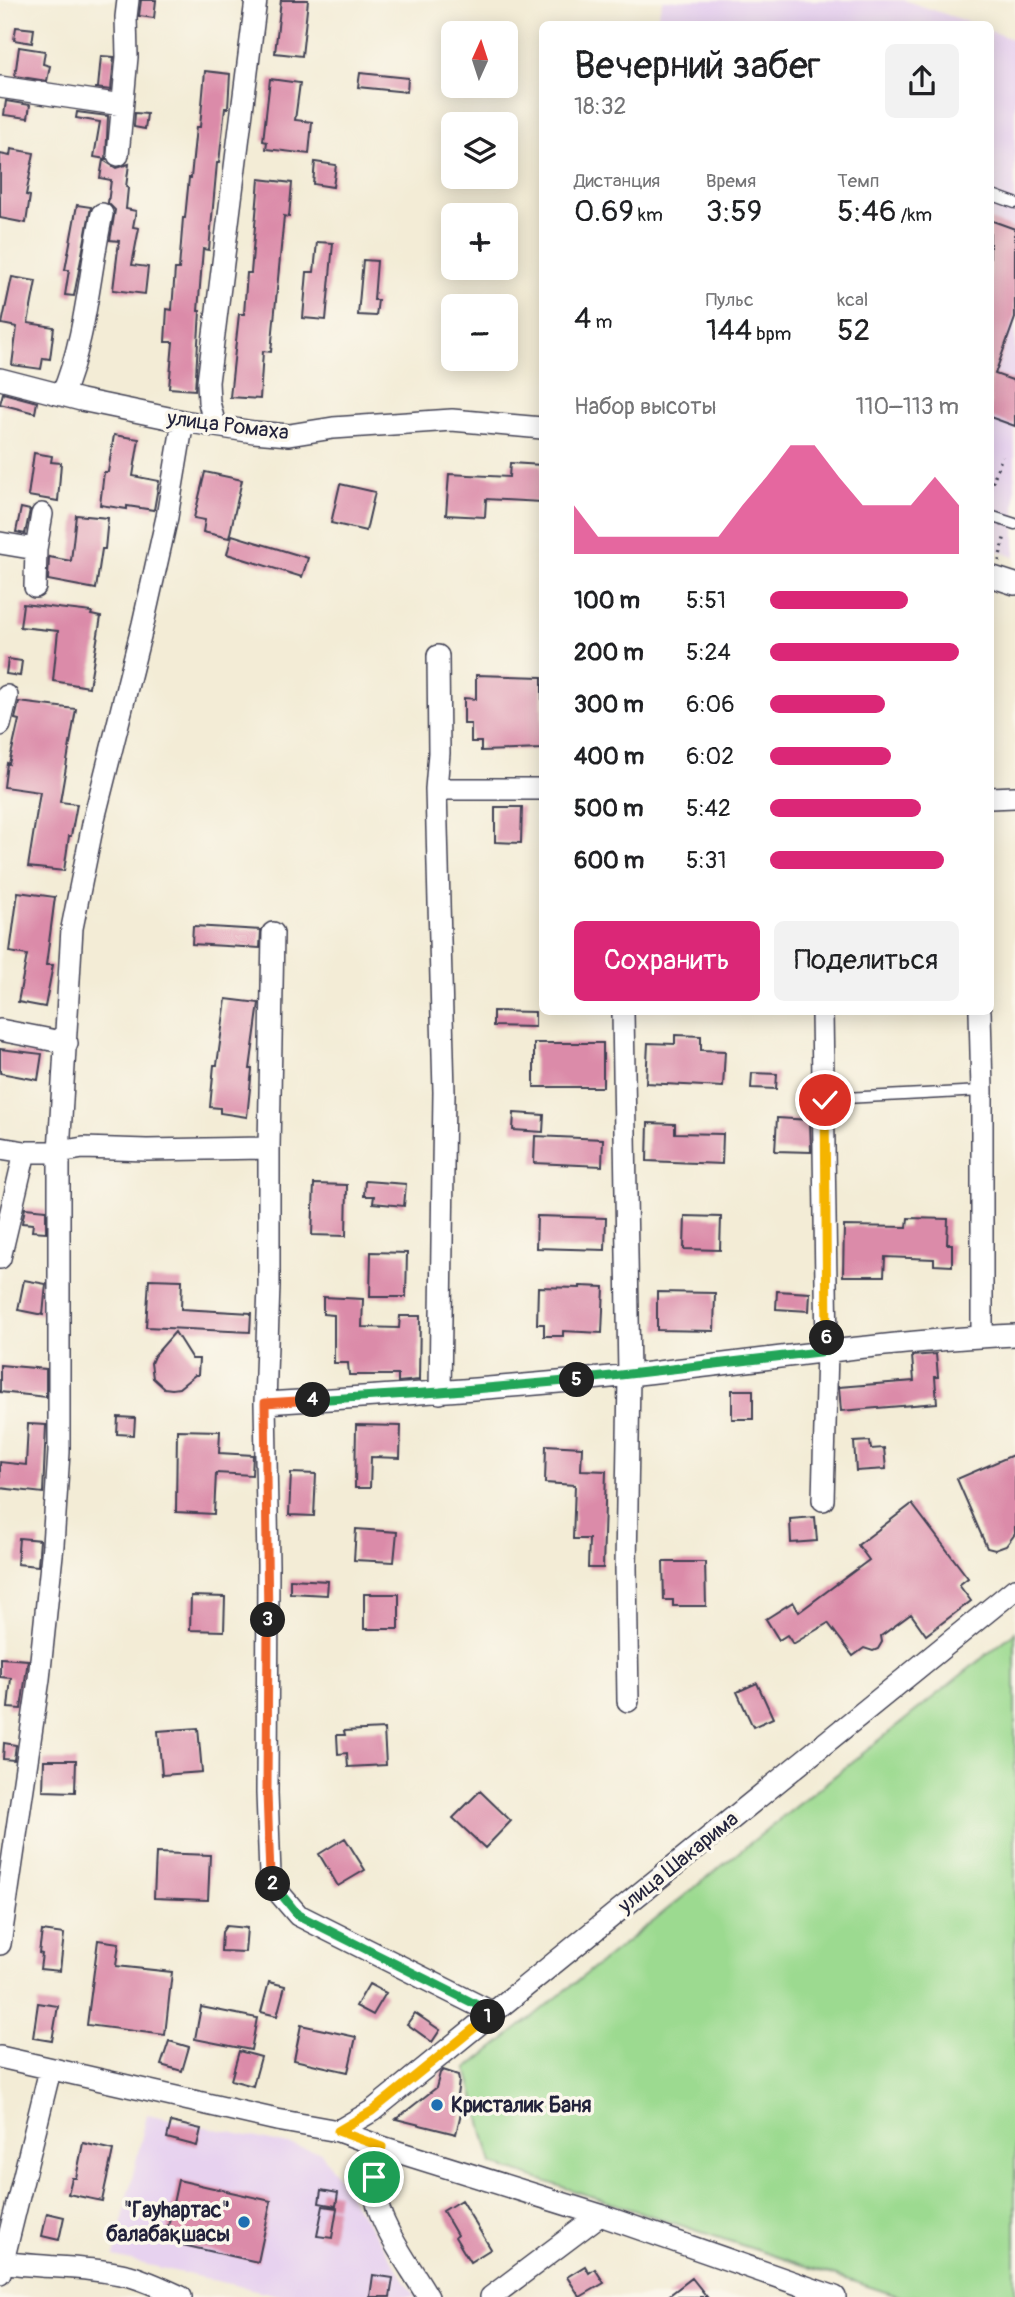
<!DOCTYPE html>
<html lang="ru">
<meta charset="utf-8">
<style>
body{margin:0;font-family:Pangolin,sans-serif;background:#f2f2f2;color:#202124;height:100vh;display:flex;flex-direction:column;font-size:26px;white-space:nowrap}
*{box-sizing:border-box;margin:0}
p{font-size:23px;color:#757577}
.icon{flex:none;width:38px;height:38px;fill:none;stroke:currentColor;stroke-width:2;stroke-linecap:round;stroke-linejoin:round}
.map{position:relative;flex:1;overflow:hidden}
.drawer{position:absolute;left:539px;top:21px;width:455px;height:994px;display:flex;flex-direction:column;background:#fff;border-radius:10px;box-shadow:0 4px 18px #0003}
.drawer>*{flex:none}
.needle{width:46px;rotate:3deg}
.tools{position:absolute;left:441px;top:21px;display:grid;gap:14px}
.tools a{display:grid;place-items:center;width:77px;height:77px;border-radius:10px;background:#fff;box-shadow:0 4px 18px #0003;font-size:35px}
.pin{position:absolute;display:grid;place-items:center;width:60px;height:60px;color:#fff;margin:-30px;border:4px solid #fff;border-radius:50%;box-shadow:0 2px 7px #0007}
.km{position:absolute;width:35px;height:35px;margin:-18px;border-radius:50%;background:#222;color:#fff;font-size:19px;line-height:35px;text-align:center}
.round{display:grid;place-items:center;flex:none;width:74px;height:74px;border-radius:10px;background:#f2f2f2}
.head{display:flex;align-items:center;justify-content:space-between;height:119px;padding:0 35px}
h1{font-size:38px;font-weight:600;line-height:52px}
.metrics{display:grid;grid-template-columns:repeat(3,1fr);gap:10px;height:119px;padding:7px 35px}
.metrics div{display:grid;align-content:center}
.metrics b{font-size:30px;font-weight:600}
.metrics small{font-size:19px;font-weight:400}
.metrics p{font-size:19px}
.chart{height:196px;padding:14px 35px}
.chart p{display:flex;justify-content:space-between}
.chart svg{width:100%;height:126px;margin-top:7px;fill:#db2777;opacity:.7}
.button{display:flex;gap:14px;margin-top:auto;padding:14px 35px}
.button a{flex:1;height:80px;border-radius:10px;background:#db2777;color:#fff;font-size:28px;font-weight:600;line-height:80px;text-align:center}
.button a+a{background:#f2f2f2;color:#202124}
ul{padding:0 35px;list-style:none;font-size:23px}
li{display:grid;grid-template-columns:112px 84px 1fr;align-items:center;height:52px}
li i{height:18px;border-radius:9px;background:#db2777}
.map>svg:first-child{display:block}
</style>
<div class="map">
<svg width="1015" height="2297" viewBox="0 0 1015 2297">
<rect width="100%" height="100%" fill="#fbf7ec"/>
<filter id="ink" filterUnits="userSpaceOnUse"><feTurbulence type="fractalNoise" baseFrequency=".0143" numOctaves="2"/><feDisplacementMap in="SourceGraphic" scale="14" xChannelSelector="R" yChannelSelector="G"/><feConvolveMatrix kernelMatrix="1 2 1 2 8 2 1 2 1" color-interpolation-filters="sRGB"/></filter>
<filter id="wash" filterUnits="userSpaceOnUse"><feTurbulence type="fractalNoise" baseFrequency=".00686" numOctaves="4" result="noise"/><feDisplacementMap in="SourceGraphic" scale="28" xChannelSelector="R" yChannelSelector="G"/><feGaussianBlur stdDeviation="1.57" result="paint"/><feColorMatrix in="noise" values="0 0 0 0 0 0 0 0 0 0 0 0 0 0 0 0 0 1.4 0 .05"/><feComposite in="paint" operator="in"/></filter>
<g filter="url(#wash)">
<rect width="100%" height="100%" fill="#f3ecd6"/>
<path fill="#e7d2ef" d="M663,0h241l70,24h-319z
M990,31l25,9v517l-25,-9z
M147,2114l174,38 95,145h-130l-172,-40z"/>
<path fill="#9cda90" stroke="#5f7e66" stroke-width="2" d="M1015,1632v665h-114l-409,-133 -25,-95z"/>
<g id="blocks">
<path fill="#db8ba9" d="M141,0h15l-2,18 -15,-2z
M281,0h27l-6,56 -27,-3z
M16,27l18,2 -2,14 -18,-3z
M19,47l26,4 -2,13 7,2 -3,15 -32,-5z
M101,56l13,1 -3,33 -16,-2h3z
M205,71l25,3 -2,34h-3l-6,55h-2l-8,87 -6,-1 -5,62h2l-5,79 -26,-2 4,-46h-8l2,-33 5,1 3,-41h4l4,-51h2l4,-40h2l5,-51h4z
M360,73l48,5 -1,14 -49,-5z
M270,79l30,4 -5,37 17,2 -3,32 -43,-5 1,-7 -4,-1z
M6,101l24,4 -2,13 -24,-3z
M77,112l31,4 -2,43 -12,-2 6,-35 -24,-4z
M135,113l12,1 -2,15 -11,-2z
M11,149l23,4 -8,42 4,1 -4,27 -26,-5v-64l10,2z
M103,160l13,8 13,-4 -3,23 2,1 -2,21 10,2 -3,16 6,1 -7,37 16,2 -3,27 -32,-4 6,-49 -9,-1 5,-30 -7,-7 3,-23 -11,-2z
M315,162l21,3 -3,22 -20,-3z
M259,179l33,4 -3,34 -5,-1 -13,136 -8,-1 -3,48 -30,-2 9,-83h5l3,-41h4z
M77,205l14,2 -17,89 -9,-1 4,-25h-4z
M990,220l25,9v89l-20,56 20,7v45l-25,-9z
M317,242l16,1 -7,77 -23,-2 4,-46h7z
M363,260l14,1 -3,39h4l-2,16 -18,-1z
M12,277l24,4 -8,42 26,4 -4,32 -7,-1 -2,11 -29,-4 5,-38 -15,-3z
M3,393l34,9 -2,11 -35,-9z
M114,435l25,4 -6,37 26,5 -5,29 -27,-4v3l-27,-4 4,-33h4z
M34,453l18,3 -1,6 10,1 -3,38 -30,-5z
M510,463l32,2v37l-56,-3 -1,18 -39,-2 3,-41 60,3z
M205,472l37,8 -13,58 -26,-6 2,-12 -11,-2z
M340,484l35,8 -9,39 -35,-8z
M21,508l9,2 -5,24 -9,-2z
M76,515l32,3 -3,31h-3l-6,40 -48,-9 1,-23 22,4z
M232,535l76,23 -6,19 -75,-23z
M23,604l69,8 -1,3 10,2 -12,70 -36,-6 5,-50 -38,-4z
M8,659l14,2 -2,15 -14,-2z
M476,675l66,2v72l-61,2v-9h-10v-18h-7v-26l12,1z
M19,702l57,7 -16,93 17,2 -6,32h-2l-5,35 -36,-4 12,-75 -36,-5 3,-24 2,1 10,-44 -4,-1z
M495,807h27l-1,36 -26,-1z
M18,892l37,5 -9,68h7l-8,42 -27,-5 9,-47 -17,-3z
M193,926l68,4 -1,18 -68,-4z
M226,999l33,4 -9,66h2l-5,48 -27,-4v-5l-10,-1 4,-42h3z
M493,1011l42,1v15l-42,-1z
M675,1035l26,1v14l24,1 -2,36 -77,-4 2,-40 27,1z
M534,1043h69v44h-69z
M0,1049l42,5 -4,26 -38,-7z
M752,1073l25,1 -1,15 -25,-1z
M514,1113l30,2 -1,17 -30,-2z
M777,1118l33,2 1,32 -36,-1z
M648,1123l27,1v9l48,1 -1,30 -75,-3z
M535,1136l68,3 -1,27 -68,-3z
M365,1181l41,3 -2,22 -31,-3 1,-7h-10z
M314,1184l33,1 -1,51 -34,-1z
M25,1208l21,2v22l-14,-1 1,-7 -11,-1z
M537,1216l69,2 -1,32 -69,-2z
M685,1216l36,1 -1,33 -36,-1z
M908,1218l40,1 -1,25h5v22l-18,-1v-6l-49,-2 -1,19h-41l1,-50 63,1z
M371,1252l36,1 -1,44h-36z
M149,1279l33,1 -1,29 70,4 -1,19 -104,-5z
M24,1280l22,4 -3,31 -25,-5z
M580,1286l24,1 -2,46 -39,-2v5h-19v-12h-7l1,-37 42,1z
M777,1291l33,2 -1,18 -33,-2z
M657,1292l58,1 -1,38 -57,-1z
M323,1297l40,2 -1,28 37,1 1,-12h20l-1,64 -21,2v-7h-49l-1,-12h-14v-48l-11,-1z
M175,1332l17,27h7l-1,16h-3l-16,13 -7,1 -8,-1 -11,-10 -2,-15 3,-7z
M936,1354l2,23h-3l2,26 -96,8 -2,-24 75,-6 -2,-25z
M0,1365l46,4v28l-46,-5z
M732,1390h21v29h-21z
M118,1417l17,1 -1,17 -17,-1z
M28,1424l18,1 -3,68 -43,-5v-26l26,3z
M356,1425l45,1 -1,32 -29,-1 -1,31h-15z
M177,1430l43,1 -1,22 34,2 -1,20 -36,-2 -2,41 -38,-2z
M870,1441l1,8 13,-1 2,21 -30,2 -2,-29z
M546,1445l36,2 -1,23 25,1 -3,97h-15l1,-29h-16l2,-54 -30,-2z
M1015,1454v80l-9,12 -11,4 -8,-2 -30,-69z
M291,1473l25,1 -2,42 -25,-1z
M912,1504l56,74 -9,7 12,16 -45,34 -15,-21 -30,22 1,6 -4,7 -5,2 -9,-3 -11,8 -25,-33 -35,21 -6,-9 -8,5 -13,-21 27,-17 6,10 70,-52 -11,-15z
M815,1517l2,24 -26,2 -1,-24z
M356,1529l41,3 -3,30 -40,-2z
M19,1538l21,2 -2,26 -21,-2z
M663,1562h42l1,44h-33v-6h-9z
M290,1579l38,2 -1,14 -37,-2z
M364,1594h35v35h-35z
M191,1596l34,1 -1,34 -34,-1z
M0,1658l28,2 -7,49 -13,-1 3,-30 -11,-1z
M757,1683l16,35 -20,9 -16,-35z
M198,1728l4,44 -40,3 -4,-44z
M384,1729l2,36 -38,2 -1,-14 -9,1 -1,-19h8l-1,-4z
M4,1743l12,2 -2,15 -11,-1z
M44,1760h32l-1,32 -32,-1z
M480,1791l31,30 -26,27 -32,-30z
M345,1838l20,32 -27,16 -19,-32z
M156,1853l54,2 -2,45 -54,-2z
M226,1926l21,2 -2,24 -24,-1 1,-19z
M42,1931l22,3 -4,37 -20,-2 2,-15 -3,-1z
M98,1940l21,3 -3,23 56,6 -7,63 -78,-10z
M269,1982l16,4 -8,30 -16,-4z
M369,1984l17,9 -13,22 -17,-9z
M38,2003l20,3 -6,35 -19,-3z
M201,2007l56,11 -6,32 -56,-11z
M415,2013l25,17 -8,12 -25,-18z
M301,2025l55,12 -8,35 -54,-12z
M169,2041l20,6 -7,24 -21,-6z
M239,2051l22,6 -8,29 -22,-6z
M443,2070l15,5 1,6 -2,15 4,17 -5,21 -60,-15 40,-31 4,-15z
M171,2122l30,7 -4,17 -30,-8z
M83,2143l30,7 -11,51 -34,-7 4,-16h4z
M178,2180l93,21 -13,61 -93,-21z
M321,2190l17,3 -2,13 -17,-3z
M461,2200l30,49 -21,13 -15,-25 2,-2 -14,-24z
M323,2206l14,2 -5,30 -15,-2z
M47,2213l17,4 -5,23 -17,-4z
M585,2266l4,7 6,-4 9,14 -24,14 -13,-20z
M373,2275l20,3 -3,19h-20z
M692,2278l15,19h-40z"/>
</g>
</g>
<g filter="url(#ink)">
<use href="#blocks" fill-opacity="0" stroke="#414052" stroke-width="2"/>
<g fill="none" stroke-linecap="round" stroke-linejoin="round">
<g stroke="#414052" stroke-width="13">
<path id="service" d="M990,194l25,9
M990,516l25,8
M825,1099l157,-8"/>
</g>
<g stroke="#414052" stroke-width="24">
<path id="minor" d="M0,87l122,18
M118,155l9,-98 -1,-40 2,-17
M0,379l81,21 102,21 71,11 35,3 44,-7 119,-8 90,8
M62,395c24,-56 27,-121 40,-181
M215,426l-6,-24 -1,-20 48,-382
M0,543l36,6
M990,576l25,8
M35,587l1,-38 6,-35
M438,656l1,97 -3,36 8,303 -4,301
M0,725l7,-29
M436,789h106
M990,798l25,-1
M273,933l-4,215v137l-4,118 3,162 -1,228 3,82 4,12 24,28 195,98
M623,1012l6,363 -3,193 2,133
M822,1012l5,339 -4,149
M980,1012l2,79v245
M0,1030l67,13
M0,1148l25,4h34l24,-4 64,2 122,-2
M0,1258l25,-106
M265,1403c122,-7 243,-15 365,-28 128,-14 256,-34 385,-40
M0,1944l39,-265 14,-134 6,-93v-300l13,-224 22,-109 49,-195 24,-107 16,-96
M0,2057l277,63 61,11 44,16 218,68 235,82
M338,2131l34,-20 643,-522
M382,2147c-4,13 -11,29 -8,43 6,38 35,74 54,107
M0,2262c43,6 88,4 130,14 18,5 34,13 51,21
M0,2273l50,-203
M491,2297l109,-82"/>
</g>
<path stroke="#414052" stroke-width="3.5" stroke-dasharray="2 5" stroke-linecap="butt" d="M990,489l12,-33
M999,561l6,-27"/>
<use href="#service" stroke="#fff" stroke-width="10"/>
<use href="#minor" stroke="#fff" stroke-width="21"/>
</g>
</g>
<g fill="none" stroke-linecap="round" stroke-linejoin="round" filter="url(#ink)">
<g stroke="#fff" stroke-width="14">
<path id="split-1" d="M374,2177l8,-30 -44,-16 34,-20 116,-94"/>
</g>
<g stroke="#fff" stroke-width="14">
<path id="split-2" d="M273,1884l25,31 195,98 -5,4"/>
</g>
<g stroke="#fff" stroke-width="14">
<path id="split-3" d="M268,1620l-1,173 3,82 3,9"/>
</g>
<g stroke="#fff" stroke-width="14">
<path id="split-4" d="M268,1620l-3,-217 48,-3"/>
</g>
<g stroke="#fff" stroke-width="14">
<path id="split-5" d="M313,1400l127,-8 137,-12"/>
</g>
<g stroke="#fff" stroke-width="14">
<path id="split-6" d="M577,1380l250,-29v-13"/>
</g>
<g stroke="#fff" stroke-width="14">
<path id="split-7" d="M825,1100l2,238"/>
</g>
<use href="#split-1" stroke="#f5b400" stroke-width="9"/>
<use href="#split-2" stroke="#22a559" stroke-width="9"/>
<use href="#split-3" stroke="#f0652b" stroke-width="9"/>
<use href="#split-4" stroke="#f0652b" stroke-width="9"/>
<use href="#split-5" stroke="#22a559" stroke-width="9"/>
<use href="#split-6" stroke="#22a559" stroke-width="9"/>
<use href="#split-7" stroke="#f5b400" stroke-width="9"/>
</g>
<g fill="#1f6fb2" stroke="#fbf7ec" stroke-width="2.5">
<circle cx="437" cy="2105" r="7"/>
<circle cx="244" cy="2222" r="7"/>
</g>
<g text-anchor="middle" stroke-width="7" stroke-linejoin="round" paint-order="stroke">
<g font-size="21" fill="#22223b" stroke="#fbf7ec">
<text transform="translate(228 425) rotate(7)" y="7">улица Ромаха</text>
<text transform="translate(678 1862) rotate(-39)" y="7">улица Шакарима</text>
</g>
<g font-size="21" font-weight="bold" fill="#22223b" stroke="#fbf7ec" text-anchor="start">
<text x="451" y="2112">Кристалик Баня</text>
<text x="230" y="2217" text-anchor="end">"Гауһартас"<tspan x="230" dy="24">балабақшасы</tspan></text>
</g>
</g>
</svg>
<div class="tools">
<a><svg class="needle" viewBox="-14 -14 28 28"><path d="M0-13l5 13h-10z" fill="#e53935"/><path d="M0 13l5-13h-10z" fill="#757577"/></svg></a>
<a><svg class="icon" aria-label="layers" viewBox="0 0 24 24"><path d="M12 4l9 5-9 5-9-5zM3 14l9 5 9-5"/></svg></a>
<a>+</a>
<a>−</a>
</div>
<div class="pin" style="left:374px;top:2177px;background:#1e9e55"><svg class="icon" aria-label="arrive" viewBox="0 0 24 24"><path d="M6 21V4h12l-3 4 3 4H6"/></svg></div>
<div class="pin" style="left:825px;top:1100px;background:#d93025"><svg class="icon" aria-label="check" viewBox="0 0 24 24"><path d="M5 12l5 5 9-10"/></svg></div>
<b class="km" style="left:488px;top:2017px">1</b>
<b class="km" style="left:273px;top:1884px">2</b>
<b class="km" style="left:268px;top:1620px">3</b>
<b class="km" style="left:313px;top:1400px">4</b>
<b class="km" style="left:577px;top:1380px">5</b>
<b class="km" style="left:827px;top:1338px">6</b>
<section class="drawer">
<div class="head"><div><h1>Вечерний забег</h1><p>18:32</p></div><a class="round"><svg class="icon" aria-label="share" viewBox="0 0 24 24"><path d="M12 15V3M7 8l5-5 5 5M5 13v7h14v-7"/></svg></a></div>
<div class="metrics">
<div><p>Дистанция</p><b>0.69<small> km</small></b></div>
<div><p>Время</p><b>3:59</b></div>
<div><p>Темп</p><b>5:46<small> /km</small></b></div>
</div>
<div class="metrics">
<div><b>4<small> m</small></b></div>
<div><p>Пульс</p><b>144<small> bpm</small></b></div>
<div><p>kcal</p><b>52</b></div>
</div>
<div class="chart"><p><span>Набор высоты</span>110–113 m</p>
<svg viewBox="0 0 160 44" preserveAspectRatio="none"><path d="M0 44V27L10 38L20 38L30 38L40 38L50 38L60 38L70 27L80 17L90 6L100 6L110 17L120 27L130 27L140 27L150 17L160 27V44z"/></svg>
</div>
<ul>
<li><b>100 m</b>5:51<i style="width:73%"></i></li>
<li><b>200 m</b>5:24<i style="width:100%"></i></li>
<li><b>300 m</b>6:06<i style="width:61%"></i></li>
<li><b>400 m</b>6:02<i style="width:64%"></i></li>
<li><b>500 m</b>5:42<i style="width:80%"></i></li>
<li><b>600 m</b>5:31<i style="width:92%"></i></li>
</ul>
<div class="button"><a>Сохранить</a><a>Поделиться</a></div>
</section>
</div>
